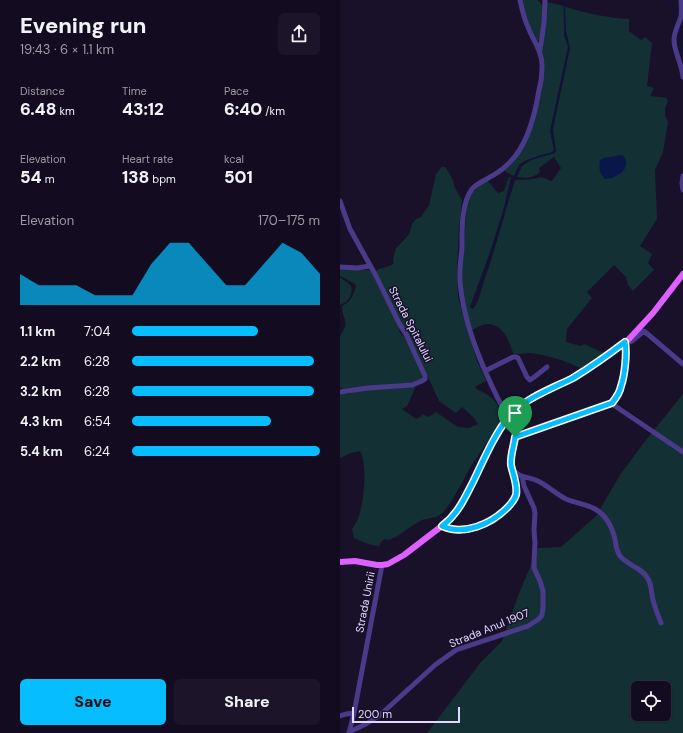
<!DOCTYPE html>
<meta charset="utf-8">
<style>
body{margin:0;font-family:"DM Sans",sans-serif;background:#1c1529;color:#f1f3f6;height:100vh;display:flex;flex-direction:column;font-size:15px;white-space:nowrap}
*{box-sizing:border-box;margin:0}
p{font-size:13px;color:#9d9ba5}
.icon{flex:none;width:22px;height:22px;fill:none;stroke:currentColor;stroke-width:2;stroke-linecap:round;stroke-linejoin:round}
.map{position:relative;flex:1;overflow:hidden}
.side{display:flex;flex-direction:column;background:#130c20;width:340px}
.side>*{flex:none}
.controls{position:absolute;left:291px;top:681px;display:grid;gap:8px}
.controls a{display:grid;place-items:center;width:40px;height:40px;border-radius:6px;background:#130c20;box-shadow:0 1px 3px #0004,0 0 0 1px #322c3e;font-size:20px}
.scale{position:absolute;left:12px;bottom:10px;width:108px;box-sizing:border-box;padding-left:4px;border:2px solid #e3d9ff;border-top:0;font-size:11px;line-height:14px;white-space:nowrap;color:#e3d9ff;-webkit-text-stroke:3px #19102a;paint-order:stroke}
.pin{position:absolute;display:grid;place-items:center;width:34px;height:34px;color:#fff;margin:-41px -17px;border-radius:50% 50% 50% 0;rotate:-45deg;box-shadow:0 0 4px #0007}
.pin .icon{rotate:45deg}
.round{display:grid;place-items:center;flex:none;width:42px;height:42px;border-radius:6px;background:#1c1529}
.overview{display:flex;align-items:center;justify-content:space-between;height:68px;padding:0 20px}
h1{font-size:22px;font-weight:800;line-height:30px}
.stats{display:grid;grid-template-columns:repeat(3,1fr);gap:6px;height:68px;padding:4px 20px}
.stats div{display:grid;align-content:center}
.stats b{font-size:17px;font-weight:800}
.stats small{font-size:11px;font-weight:400}
.stats p{font-size:11px}
.chart{height:112px;padding:8px 20px}
.chart p{display:flex;justify-content:space-between}
.chart svg{width:100%;height:72px;margin-top:4px;fill:#05bdff;opacity:.7}
.cta{display:flex;gap:8px;margin-top:auto;padding:8px 20px}
.cta a{flex:1;height:46px;border-radius:6px;background:#05bdff;color:#111;font-size:16px;font-weight:800;line-height:46px;text-align:center}
.cta a+a{background:#1c1529;color:#f1f3f6}
ul{padding:0 20px;list-style:none;font-size:13px}
li{display:grid;grid-template-columns:64px 48px 1fr;align-items:center;height:30px}
li i{height:10px;border-radius:5px;background:#05bdff}
main{display:flex;flex:1;min-height:0}
.map>svg:first-child{display:block}
</style>
<main>
<section class="side">
<div class="overview"><div><h1>Evening run</h1><p>19:43 · 6 × 1.1 km</p></div><a class="round"><svg class="icon" aria-label="share" viewBox="0 0 24 24"><path d="M12 15V3M7 8l5-5 5 5M5 13v7h14v-7"/></svg></a></div>
<div class="stats">
<div><p>Distance</p><b>6.48<small> km</small></b></div>
<div><p>Time</p><b>43:12</b></div>
<div><p>Pace</p><b>6:40<small> /km</small></b></div>
</div>
<div class="stats">
<div><p>Elevation</p><b>54<small> m</small></b></div>
<div><p>Heart rate</p><b>138<small> bpm</small></b></div>
<div><p>kcal</p><b>501</b></div>
</div>
<div class="chart"><p><span>Elevation</span>170–175 m</p>
<svg viewBox="0 0 160 44" preserveAspectRatio="none"><path d="M0 44V25L10 32L20 32L30 32L40 38L50 38L60 38L70 19L80 6L90 6L100 19L110 32L120 32L130 19L140 6L150 12L160 25V44z"/></svg>
</div>
<ul>
<li><b>1.1 km</b>7:04<i style="width:67%"></i></li>
<li><b>2.2 km</b>6:28<i style="width:97%"></i></li>
<li><b>3.2 km</b>6:28<i style="width:97%"></i></li>
<li><b>4.3 km</b>6:54<i style="width:74%"></i></li>
<li><b>5.4 km</b>6:24<i style="width:100%"></i></li>
</ul>
<div class="cta"><a>Save</a><a>Share</a></div>
</section>
<div class="map">
<svg width="343" height="733" viewBox="0 0 343 733">
<rect width="100%" height="100%" fill="#19102a"/>
<path fill="#133034" fill-rule="evenodd" d="M181,0c5,0 12,0 16,0 11,4 4,31 2,39l-2,3 -8,-15z
M207,2l17,4v29l4,12 -18,84 4,19 -2,2c-7,2 -26,7 -32,12 -3,3 -4,8 -6,12l-8,-4 -2,-2 19,-21 13,-37z
M225,7c22,6 42,11 64,12v12l12,9 4,-3 7,6 -5,43 7,2 -4,8 16,2 2,3 -3,7v8l3,6 -5,30 -8,18 2,49 -17,27 12,8 -4,9 6,7 -21,21 -5,-6 -2,-8 -12,-12 -27,27 5,6 -25,31 -1,13 15,4 3,-2 20,9 -24,15c-13,-7 -37,-14 -51,-15 -6,0 -10,2 -16,0 -4,-12 -10,-29 -26,-29 -5,0 -10,4 -15,6l-8,-28 -3,-30 6,-66c3,-14 9,-18 20,-26l11,13 6,-2 5,-14h2l-8,34 -13,41 -20,55 3,2c6,-7 8,-19 11,-28 12,-33 20,-67 31,-101l19,-1 7,-2 11,4 9,-13 -7,-11 -15,11 1,4c-8,7 -12,6 -23,5l5,-11 9,-6 24,-7 1,-2 -3,-22 17,-81 -4,-17z
M102,167h2l2,1 2,3 4,7 3,10 7,12 -3,28 -2,44 1,25 19,64 9,20 -11,6c3,4 7,4 11,7 9,5 14,13 17,23l-9,15 -23,34 -18,33 -10,14 -7,4 -14,3 -7,4 -19,13 -7,3 -4,-1 -3,2 -3,5c-9,-1 -17,-4 -25,-8l-2,-9c2,-3 4,-6 5,-8 7,-15 11,-56 3,-70l-9,2 -11,5v-64l3,-1 5,1 16,-5 51,-3h1l-9,20 -5,3 14,10 4,-2 3,-3 5,3 4,-2 4,-3 22,15 11,1 9,-4 -4,-6 -12,-11 -6,6 -17,-12 -25,-55 -13,-22 -25,-52 1,-2c5,-3 12,-2 17,-7l-1,-4 3,-11 8,-8 5,-6 3,-10 4,-5 5,-2 8,-12 7,-31 3,-4z
M0,268l11,2h18l2,2 18,33 10,24 1,4 3,3 3,1 15,31 2,10 -4,4 -27,2 -8,1 -18,1 -8,2 -15,1 -3,-2v-51c11,-15 2,-16 2,-30 9,-4 11,-11 14,-19l-1,-3 -15,-8z
M0,278c4,2 9,5 11,8 2,5 -1,13 -5,16 -2,1 -4,2 -6,3z
M343,394v339h-256l54,-71 21,-21 16,-45 20,-48 23,-1 35,-31 24,-41 22,-30zM298,688h26v26h-26z"/>
<path fill="#091649" d="M282,155c6,4 5,14 -1,18 -4,3 -11,6 -16,6 -6,-7 -6,-10 -5,-19l4,-2z"/>
<g fill="none" stroke-linecap="round" stroke-linejoin="round">
<path stroke="#091649" stroke-width="1" d="M329,0l6,14v5l2,4
M340,27c3,7 1,19 3,28
M132,307l14,-37 27,-89 7,-15 4,-4 17,-6 13,-3c1,-6 -1,-11 -2,-17 -1,-3 0,-7 0,-10l17,-79 -4,-12 -1,-27 3,-8"/>
<path stroke="#4a3a8a" stroke-width="5" d="M341,0c0,5 1,11 0,16 -2,8 -7,15 -7,24 0,11 8,25 9,37
M200,50l4,-27 1,-23
M343,176l-1,7 1,7
M0,201l10,28 26,47 24,49 6,9 19,42v3l-3,2 -10,4 -44,3 -28,4
M0,267l17,1 13,-2
M288,340l2,2 2,-1 12,-10 39,33
M145,371l28,-14h3l2,1 9,19 3,3 3,-2 14,-11
M272,403l3,3 68,46
M175,437l97,-34c4,-5 8,-11 10,-17 3,-11 5,-34 3,-44
M173,470c8,9 15,6 25,11 10,5 18,13 28,18 9,4 20,5 29,10 11,6 17,18 20,30 1,6 1,11 5,17 7,9 23,12 28,23 4,6 3,14 5,21 2,8 5,15 8,23
M102,527c15,6 32,2 46,-5 7,-4 22,-14 26,-22 4,-6 2,-15 1,-21 -1,-7 -4,-12 -4,-19 0,-11 6,-18 2,-31 -2,-7 -6,-13 -9,-19 -5,-9 -9,-17 -13,-26 -15,-32 -28,-67 -31,-102 -1,-12 1,-23 2,-34 0,-18 -1,-44 10,-59 4,-5 12,-8 18,-12 6,-3 13,-8 18,-13 19,-17 27,-49 31,-74 2,-7 3,-15 3,-22 1,-16 -9,-27 -14,-41 -4,-8 -6,-18 -8,-27
M0,716l6,-2 8,-1
M9,732l17,-8 14,-9 55,-50 21,-15 72,-24 11,-7 3,-4 1,-8v-16l-3,-10 -6,-13v-5l1,-20 -1,-13 1,-17 -1,-5 -10,-22 -2,-10
M9,733l5,-20 28,-148"/>
<path stroke="#dd60ff" stroke-width="6" d="M0,562l15,-1 22,4h5l6,-1 16,-9 43,-33 12,-14 34,-67 8,-13 10,-14 8,-7 13,-8 40,-21 22,-13 34,-25 25,-27 30,-39"/>
</g>
<g fill="none" stroke-linecap="round" stroke-linejoin="round">
<g stroke="#fff" stroke-width="8">
<path id="route" d="M285,342c2,10 0,33 -4,44 -1,6 -5,12 -9,17l-97,34c-1,9 -5,19 -4,28 2,10 7,20 5,30 -2,6 -5,9 -9,13 -16,16 -43,28 -65,18 16,-12 22,-27 31,-44 11,-23 21,-47 37,-67 14,-16 43,-27 63,-37 18,-11 35,-23 52,-36z"/>
</g>
<use href="#route" stroke="#05bdff" stroke-width="5"/>
</g>
<g text-anchor="middle" stroke-width="3" stroke-linejoin="round" paint-order="stroke">
<g font-size="11" fill="#e3d9ff" stroke="#19102a">
<text transform="translate(71 324) rotate(63)" y="4">Strada Spitalului</text>
<text transform="translate(25 602) rotate(-79)" y="4">Strada Unirii</text>
<text transform="translate(149 628) rotate(-22)" y="4">Strada Anul 1907</text>
</g>
</g>
</svg>
<div class="controls">
<a><svg class="icon" aria-label="locate" viewBox="0 0 24 24"><circle cx="12" cy="12" r="6"/><path d="M12 2v4M12 18v4M2 12h4M18 12h4"/></svg></a>
</div>
<div class="scale">200 m</div>
<div class="pin" style="left:175px;top:437px;background:#1e9e55"><svg class="icon" aria-label="arrive" viewBox="0 0 24 24"><path d="M6 21V4h12l-3 4 3 4H6"/></svg></div>
</div>
</main>
